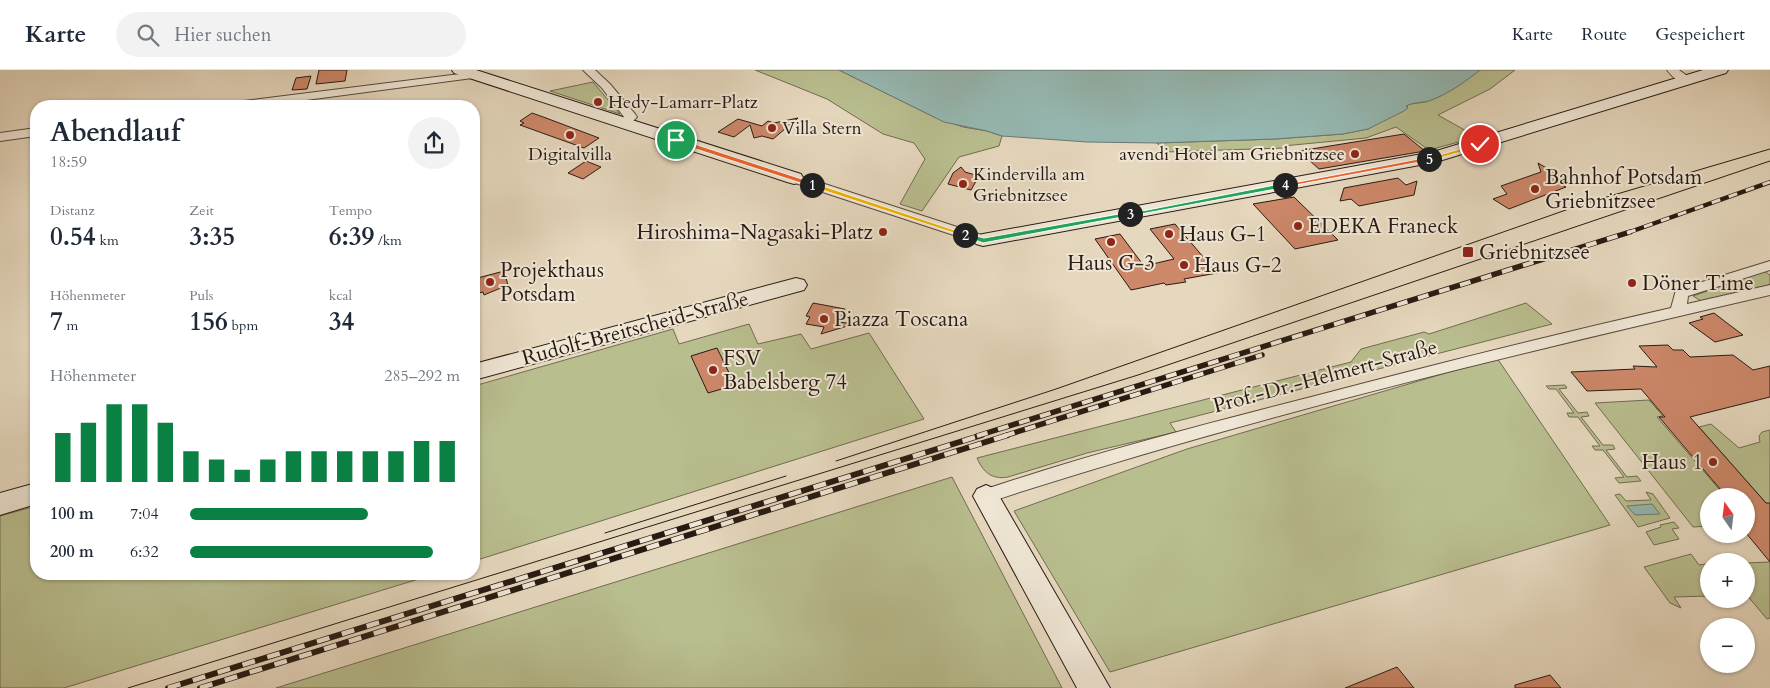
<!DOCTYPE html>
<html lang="de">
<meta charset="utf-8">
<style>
body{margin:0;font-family:Cardo,serif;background:#f2f2f3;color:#1f2937;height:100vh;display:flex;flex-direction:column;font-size:19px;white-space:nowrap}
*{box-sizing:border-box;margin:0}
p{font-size:16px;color:#747a83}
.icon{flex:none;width:28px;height:28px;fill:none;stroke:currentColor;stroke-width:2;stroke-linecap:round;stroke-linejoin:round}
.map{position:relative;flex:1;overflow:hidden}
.sheet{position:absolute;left:30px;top:30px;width:450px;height:480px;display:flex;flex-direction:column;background:#fff;border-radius:20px;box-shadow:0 1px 4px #0004}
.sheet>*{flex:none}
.needle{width:32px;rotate:346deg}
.controls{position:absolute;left:1700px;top:418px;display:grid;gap:10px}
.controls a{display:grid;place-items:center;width:55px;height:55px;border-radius:50%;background:#fff;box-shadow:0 1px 4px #0004;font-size:25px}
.pin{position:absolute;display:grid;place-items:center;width:42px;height:42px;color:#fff;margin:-21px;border:2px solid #fff;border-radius:50%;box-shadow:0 1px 5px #0007}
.km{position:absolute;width:25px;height:25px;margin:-12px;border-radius:50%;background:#222;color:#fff;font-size:14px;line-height:25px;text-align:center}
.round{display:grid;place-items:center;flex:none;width:52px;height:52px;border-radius:26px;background:#f2f2f3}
.headline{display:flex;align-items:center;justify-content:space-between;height:85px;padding:0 20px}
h1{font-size:28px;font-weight:700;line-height:38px}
.stats{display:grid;grid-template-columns:repeat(3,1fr);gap:8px;height:85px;padding:5px 20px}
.stats div{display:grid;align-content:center}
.stats b{font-size:25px;font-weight:700}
.stats small{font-size:14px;font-weight:400}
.stats p{font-size:14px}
.chart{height:140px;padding:10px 20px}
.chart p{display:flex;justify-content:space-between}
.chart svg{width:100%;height:90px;margin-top:5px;stroke:#0b8043;stroke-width:6}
ul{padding:0 20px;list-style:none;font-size:16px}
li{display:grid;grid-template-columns:80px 60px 1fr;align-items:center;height:38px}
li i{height:12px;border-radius:6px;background:#0b8043}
header{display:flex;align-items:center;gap:30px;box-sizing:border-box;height:70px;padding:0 25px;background:#fff;border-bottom:1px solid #e0e1e3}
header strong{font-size:24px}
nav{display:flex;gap:28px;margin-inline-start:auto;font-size:18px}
.search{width:350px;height:45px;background:#f2f2f3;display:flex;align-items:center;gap:12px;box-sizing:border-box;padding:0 18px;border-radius:28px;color:#747a83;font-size:19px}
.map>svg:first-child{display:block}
</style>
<header>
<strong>Karte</strong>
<div class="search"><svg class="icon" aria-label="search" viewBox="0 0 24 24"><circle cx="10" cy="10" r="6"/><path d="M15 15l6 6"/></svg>Hier suchen</div>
<nav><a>Karte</a><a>Route</a><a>Gespeichert</a></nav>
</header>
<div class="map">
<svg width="1770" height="618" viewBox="0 0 1770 618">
<rect width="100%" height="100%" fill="#e6d8be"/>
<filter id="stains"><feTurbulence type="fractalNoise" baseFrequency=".004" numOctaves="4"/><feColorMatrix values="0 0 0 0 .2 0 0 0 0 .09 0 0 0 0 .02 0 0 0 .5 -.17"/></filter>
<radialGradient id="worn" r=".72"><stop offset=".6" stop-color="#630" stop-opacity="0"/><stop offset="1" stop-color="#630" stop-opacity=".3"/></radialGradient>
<path fill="#b9be8f" stroke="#706c51" d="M755,0h84l95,47 29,10 24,4 15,5 -3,10 -40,11 -37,54 -22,-7 25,-45 -11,-16 -31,-9 -56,-35z
M1480,0h35l-25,19 -52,26 39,22 -48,13 -33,-23 -30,11 -83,8 1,2 -119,4 -8,-9 118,-4 68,-5 25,-5 40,-22 -3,-1c8,-4 15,-2 23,-5 19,-6 37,-20 52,-31z
M593,12l27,32 -70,-23z
M1764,201l6,4v10l-69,16 -8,-5z
M1526,233l26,21 -382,99 6,9 -89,21 -79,24c-16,3 -25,-5 -31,-19l374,-96 10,-13 63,-17 5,2z
M749,254l9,20 43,-10 10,15 58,-16 55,86 -450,142v-175l199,-57 6,15z
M1497,288l113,167 -500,147 -96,-161 173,-62z
M1565,315l2,3 -8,1 19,24 9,-1 2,4 -8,1 22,28h10l2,4 -9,1 21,27 10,-1 4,5 -22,2 -4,-5 9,-1 -21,-27h-8l-3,-4h8l-22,-29h-9l-2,-4h7l-18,-24h-7l-3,-3z
M1649,330l14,16 -6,1 68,79h-16v30l-16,1 -98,-124z
M1711,354l28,24 21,-6 -1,-6 3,-4 8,-2v74l-4,-1 -67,-76z
M952,407l110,211h-786z
M1646,422l7,2 17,24 -32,9 -23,-32 5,-1 6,7 25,-1z
M36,436v68h399l-371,114h-64v-172z
M1674,452l5,6 -7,1 7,10 -25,6 -8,-13 15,-5 -1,-2z
M1691,484l8,11 7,-1 3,3v29l-35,1 7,11 -11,-5 -26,-36z
M1770,492v56l-3,1 -21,-25v-31z"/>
<path fill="#96b9b3" stroke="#6a7973" d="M839,0h641c-15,12 -32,24 -51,31 -8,2 -15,1 -23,5l2,2 -4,3 -36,18 -25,5 -68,5 -118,4 -70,-1 -85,-6 -15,-5 -43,-9z
M1652,434l8,10 -25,1 -8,-9z"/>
<path fill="#cd886a" stroke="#281a13" d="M319,0h28l-2,11 -29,3z
M311,6l-4,13 -15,1 4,-12z
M532,43l14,5 53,20 -15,10 -64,-23 4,-2 -4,-2z
M798,48l-25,21 -11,-3 -8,2 -4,-13 -16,12 -16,-5 20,-13 24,7 6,-5 6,2z
M1404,64l21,17 -106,18 -20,-18z
M586,91l15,6 -18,12 -15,-6z
M1538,93l29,17 -9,3 8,4 -57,22 -16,-10 14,-5 -6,-8 40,-14z
M961,97l4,5 14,4 -8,14 -23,-6 5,-11z
M1398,108l8,7 11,-4 -3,14 -55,11 -8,-7 -11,2 4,-13z
M1294,127l2,2 42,41 -43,9 -42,-45z
M1175,154l42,49 -33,6 2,3 -20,3 -2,-2 -33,7 -36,-51 25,-5 24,32 30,-7 -24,-30z
M504,201l4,14 -24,10 -1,-3 -9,2v-15z
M813,233l32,6 -6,13 15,2 -33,10 3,-7 -18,-3 4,-7 -4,-1z
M1714,243l13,10 16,12 -28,7 -26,-19 14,-4 -3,-2z
M1668,275l5,5h10l7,7 43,-2 20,15 17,-4v31l-80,20 76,86h4v59l-24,-29v-37h-20l-67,-79h6l-24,-28 -54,2 -16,-19 64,-3 -2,-3 24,1 -18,-21z
M717,278l18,37 -27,8 -17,-37z
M1397,597l17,21h-69z
M1550,605l11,13h-46v-3z"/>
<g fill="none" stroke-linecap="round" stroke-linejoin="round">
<g stroke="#584a3e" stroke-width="2">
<path id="street" d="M583,0h12l15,14 25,30 2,3 -9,9h-8l-2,-3 6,-6 -22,-29z
M1667,0h12l14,10 -2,2c-10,3 -18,-4 -24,-12z
M476,2l6,3 -2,2 -219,29h-31l6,-4z
M36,58v8l-36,5v-8z
M794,104l194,63 2,3 -7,4 -5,-1 -189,-62 -1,-3z
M1770,191v9l-82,26 -1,8 83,-19v10c-263,61 -527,124 -784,208l-6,-2 -3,-5 3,-5c110,-37 222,-66 335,-95 118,-31 237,-61 356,-88l5,-18z"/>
</g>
<g stroke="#281a13" stroke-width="2">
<path id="secondary" d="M452,0h24l325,104 2,4 -2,4 -7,2 -7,-2 -333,-109z
M1703,0h25l-2,3 -290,89 -453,84 -7,-2 -3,-4 3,-4 7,-2 450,-82z
M796,208l8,2 3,5 -3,5 -330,90v-16z
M36,413v21l-36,11v-22z
M986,415l9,4 115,199h-33l-104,-192 4,-7z"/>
</g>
<use href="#street" fill="#efe6d5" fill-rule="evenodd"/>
<use href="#secondary" fill="#efe6d5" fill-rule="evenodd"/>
<path stroke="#281a13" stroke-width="1" d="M836,391l220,-72 527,-185 187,-55
M605,463l181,-57
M128,618l1010,-313 632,-214"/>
<g stroke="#281a13" stroke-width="4.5">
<path id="rail-far2" d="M1627,163l143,-51"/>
</g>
<g stroke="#281a13" stroke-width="5.5">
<path id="rail-far1" d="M977,366l653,-204
M1004,366l258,-81"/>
</g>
<g stroke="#281a13" stroke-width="6">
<path id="rail" d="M168,618l814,-253
M200,618l808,-253"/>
</g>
<use href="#rail-far2" stroke="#efe6d5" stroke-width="3" stroke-dasharray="9" stroke-linecap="butt"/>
<use href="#rail-far1" stroke="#efe6d5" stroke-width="4" stroke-dasharray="11" stroke-linecap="butt"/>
<use href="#rail" stroke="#efe6d5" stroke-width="4.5" stroke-dasharray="13" stroke-linecap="butt"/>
</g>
<path fill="#f0652b" stroke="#fff" d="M676,68l138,45 1,2 -5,1 -136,-44z"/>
<path fill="#f5b400" stroke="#fff" d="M810,113h4l155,52 -6,1 -153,-50z"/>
<path fill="#22a559" stroke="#fff" d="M1130,142h3v3l-150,28 -21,-8 3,-2 19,5z"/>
<path fill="#22a559" stroke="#fff" d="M1285,113l2,1v3l-157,29 -3,-2z"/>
<path fill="#f0652b" stroke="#fff" d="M1429,87h2v3l-146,27 -3,-2z"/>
<path fill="#f5b400" stroke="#fff" d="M1480,73l2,3 -53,15 -3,-2z"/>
<g fill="#8f2418" stroke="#efe6d5" stroke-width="2">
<circle cx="598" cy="32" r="5"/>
<circle cx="772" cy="58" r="5"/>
<circle cx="570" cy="65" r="5"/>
<circle cx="1355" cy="84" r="5"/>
<circle cx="963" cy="114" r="5"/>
<circle cx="1535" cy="119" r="5"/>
<circle cx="1298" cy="156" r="5"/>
<circle cx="883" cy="162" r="5"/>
<circle cx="1169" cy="164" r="5"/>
<circle cx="1111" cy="172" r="5"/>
<rect x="1462" y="176" width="12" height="12" rx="2.5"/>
<circle cx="1184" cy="195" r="5"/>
<circle cx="490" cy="212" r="5"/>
<circle cx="1632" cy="213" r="5"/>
<circle cx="824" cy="249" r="5"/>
<circle cx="713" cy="300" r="5"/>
<circle cx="1713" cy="392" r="5"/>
</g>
<g text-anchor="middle" stroke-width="4" stroke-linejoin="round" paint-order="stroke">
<g font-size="18" fill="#281a13" stroke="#efe6d5" text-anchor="start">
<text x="608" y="38">Hedy-Lamarr-Platz</text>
<text x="782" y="64">Villa Stern</text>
<text x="570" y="90" text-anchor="middle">Digitalvilla</text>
<text x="1345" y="90" text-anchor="end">avendi Hotel am Griebnitzsee</text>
<text x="973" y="110">Kindervilla am<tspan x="973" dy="21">Griebnitzsee</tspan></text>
</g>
<g font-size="21" fill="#281a13" stroke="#efe6d5" text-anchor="start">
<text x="1545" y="114">Bahnhof Potsdam<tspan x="1545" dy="24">Griebnitzsee</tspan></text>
<text x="1308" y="163">EDEKA Franeck</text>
<text x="873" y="169" text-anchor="end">Hiroshima-Nagasaki-Platz</text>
<text x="1179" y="171">Haus G-1</text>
<text x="1479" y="189">Griebnitzsee</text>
<text x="1111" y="200" text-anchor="middle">Haus G-3</text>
<text x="1194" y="202">Haus G-2</text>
<text x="500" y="207">Projekthaus<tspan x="500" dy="24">Potsdam</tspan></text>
<text x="1642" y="220">Döner Time</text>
<text x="834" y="256">Piazza Toscana</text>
<text x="723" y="295">FSV<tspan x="723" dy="24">Babelsberg 74</tspan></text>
<text x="1703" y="399" text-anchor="end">Haus 1</text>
</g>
<g font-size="21" fill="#281a13" stroke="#efe6d5">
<text transform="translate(635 258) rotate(-15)" y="7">Rudolf-Breitscheid-Straße</text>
<text transform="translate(1325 306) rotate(-15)" y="7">Prof.-Dr.-Helmert-Straße</text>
</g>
</g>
<rect width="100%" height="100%" filter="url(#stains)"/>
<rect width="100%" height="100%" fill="url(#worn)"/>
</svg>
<div class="controls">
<a><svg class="needle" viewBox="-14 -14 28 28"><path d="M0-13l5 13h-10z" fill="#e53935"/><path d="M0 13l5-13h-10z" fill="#747a83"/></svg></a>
<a>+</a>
<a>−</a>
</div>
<div class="pin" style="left:676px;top:70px;background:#1e9e55"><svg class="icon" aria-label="arrive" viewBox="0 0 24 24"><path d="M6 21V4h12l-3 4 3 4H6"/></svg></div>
<div class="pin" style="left:1480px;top:74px;background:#d93025"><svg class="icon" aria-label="check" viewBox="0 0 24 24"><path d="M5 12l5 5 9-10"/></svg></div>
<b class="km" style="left:812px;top:115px">1</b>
<b class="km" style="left:965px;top:165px">2</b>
<b class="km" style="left:1130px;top:144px">3</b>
<b class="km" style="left:1285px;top:115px">4</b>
<b class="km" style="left:1429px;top:89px">5</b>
<section class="sheet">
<div class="headline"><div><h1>Abendlauf</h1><p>18:59</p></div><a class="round"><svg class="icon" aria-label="share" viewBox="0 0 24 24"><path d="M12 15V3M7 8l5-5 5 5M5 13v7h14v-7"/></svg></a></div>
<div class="stats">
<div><p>Distanz</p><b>0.54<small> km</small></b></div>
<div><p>Zeit</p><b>3:35</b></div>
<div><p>Tempo</p><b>6:39<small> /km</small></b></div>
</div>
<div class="stats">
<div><p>Höhenmeter</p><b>7<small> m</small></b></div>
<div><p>Puls</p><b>156<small> bpm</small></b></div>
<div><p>kcal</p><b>34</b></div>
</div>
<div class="chart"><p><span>Höhenmeter</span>285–292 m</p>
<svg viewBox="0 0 160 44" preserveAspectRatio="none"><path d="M5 44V20M15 44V15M25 44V6M35 44V6M45 44V15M55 44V29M65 44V33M75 44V38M85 44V33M95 44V29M105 44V29M115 44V29M125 44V29M135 44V29M145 44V24M155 44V24"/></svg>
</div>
<ul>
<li><b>100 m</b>7:04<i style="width:66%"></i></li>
<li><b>200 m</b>6:32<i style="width:90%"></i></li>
</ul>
</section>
</div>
